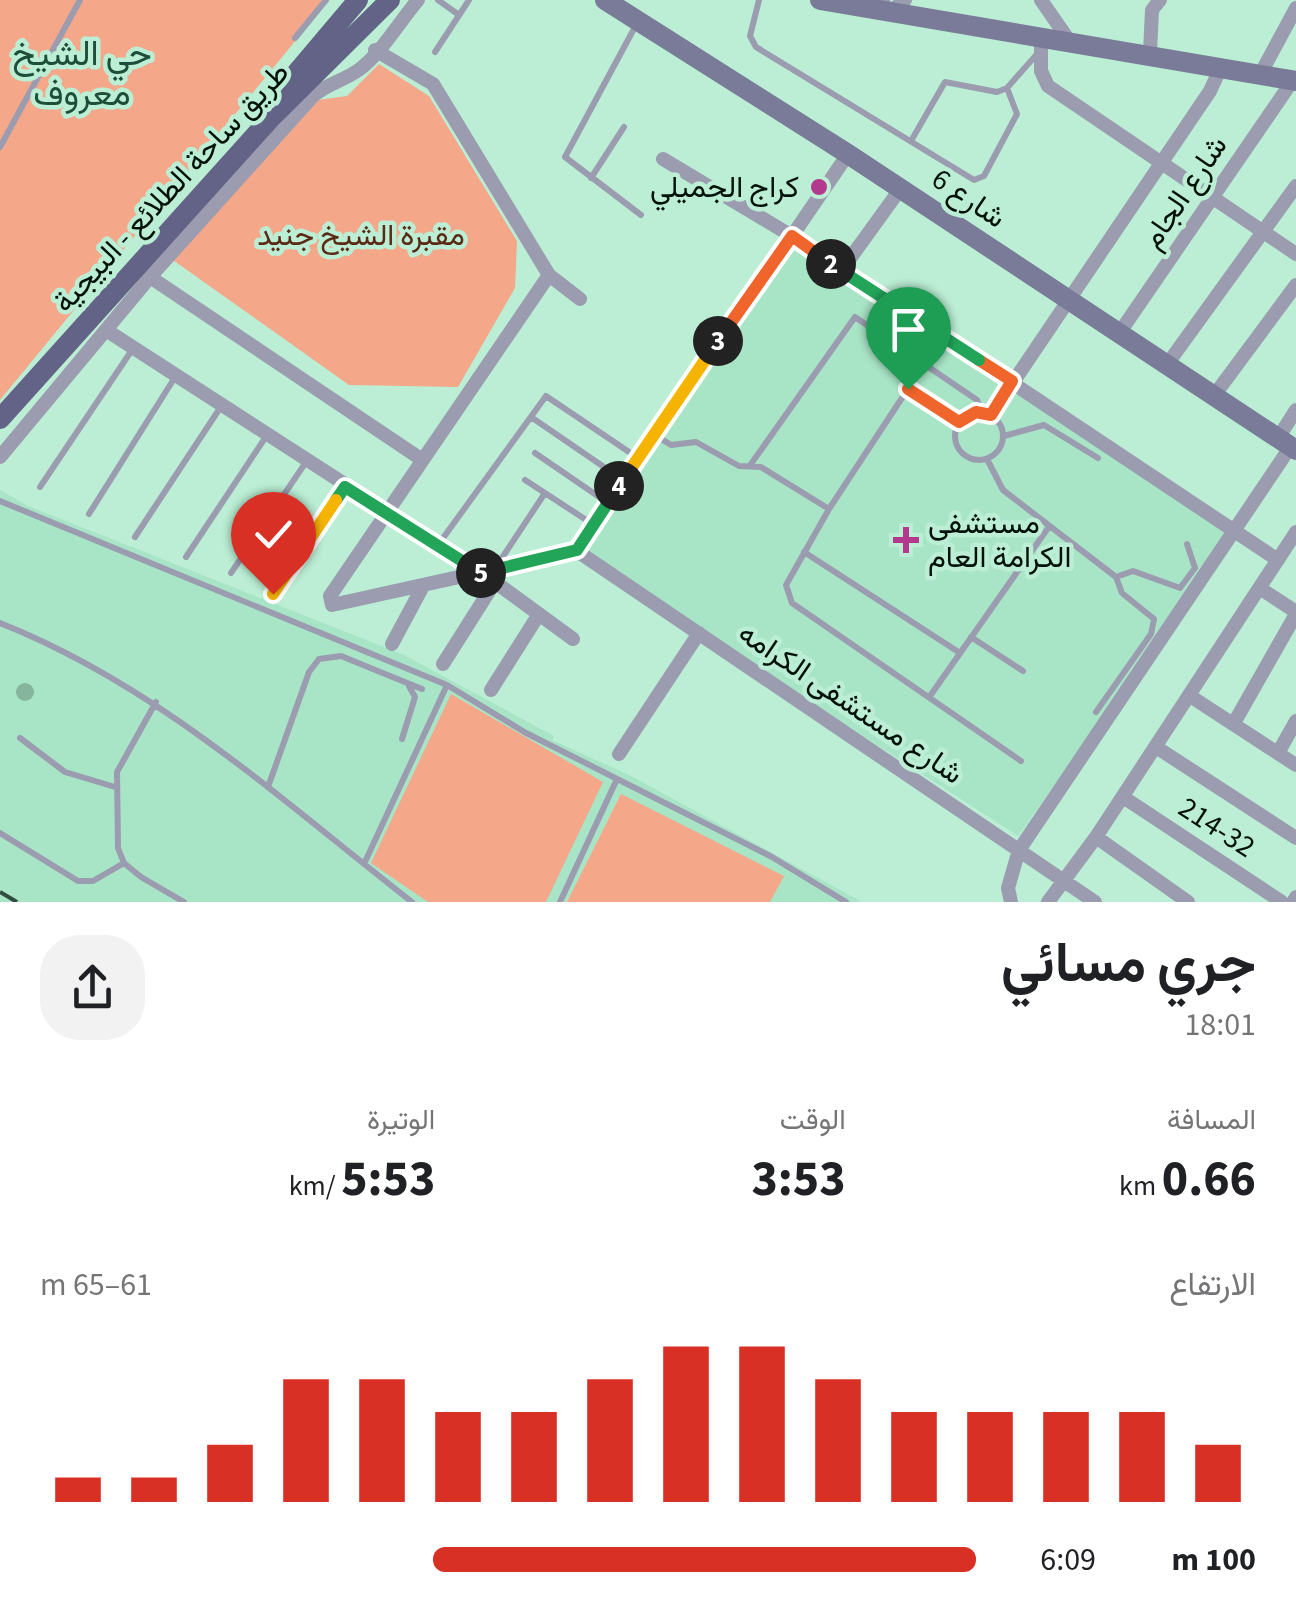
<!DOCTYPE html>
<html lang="ar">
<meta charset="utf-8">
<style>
body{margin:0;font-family:"Source Sans 3",Vazirmatn,sans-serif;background:#f2f2f2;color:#202124;direction:rtl;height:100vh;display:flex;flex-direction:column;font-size:38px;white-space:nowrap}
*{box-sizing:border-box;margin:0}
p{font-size:32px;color:#757577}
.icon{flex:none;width:55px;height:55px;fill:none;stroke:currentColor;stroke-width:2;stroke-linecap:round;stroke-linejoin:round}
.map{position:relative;height:902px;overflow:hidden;direction:ltr}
.sheet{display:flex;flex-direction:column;background:#fff;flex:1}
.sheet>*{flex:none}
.pin{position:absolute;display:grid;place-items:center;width:85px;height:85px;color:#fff;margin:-102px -42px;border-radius:50% 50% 50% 0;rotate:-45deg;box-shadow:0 0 10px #0007}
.pin .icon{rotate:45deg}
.km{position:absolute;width:50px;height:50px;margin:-25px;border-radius:50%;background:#222;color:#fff;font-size:28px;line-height:50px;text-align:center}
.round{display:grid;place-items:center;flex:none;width:105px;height:105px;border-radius:40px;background:#f2f2f2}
.summary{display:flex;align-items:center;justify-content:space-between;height:170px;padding:0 40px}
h1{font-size:55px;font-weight:700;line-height:75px}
.figures{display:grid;grid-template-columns:repeat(3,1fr);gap:15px;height:170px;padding:10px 40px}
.figures div{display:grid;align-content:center}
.figures b{font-size:50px;font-weight:700}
.figures small{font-size:28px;font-weight:400}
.figures p{font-size:28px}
.chart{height:280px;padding:20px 40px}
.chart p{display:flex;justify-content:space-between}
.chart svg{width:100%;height:180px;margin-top:10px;stroke:#d93025;stroke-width:6}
ul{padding:0 40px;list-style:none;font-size:32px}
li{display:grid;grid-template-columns:160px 120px 1fr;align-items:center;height:75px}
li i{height:25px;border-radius:12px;background:#d93025}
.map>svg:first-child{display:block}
</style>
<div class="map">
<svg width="1296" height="902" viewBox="0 0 1296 902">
<rect width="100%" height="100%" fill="#bbeed4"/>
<path fill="#a8e4c6" d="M788,244l447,286 -217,306 -441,-285z
M0,490l28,16 376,149 150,81 -2,4 79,36 231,126h-862z"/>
<path fill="#f4a889" d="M0,0h329l-329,400z
M379,64l50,32 88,145 -2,47 -57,99 -109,-2 -179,-127 133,-156 44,-6z
M451,694l152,88 -57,120h-118l-57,-39z
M621,794l163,82 -14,26h-203z"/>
<path fill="#85b69d" d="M16 692a9 9 0 1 1 18 0a9 9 0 1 1-18 0Z"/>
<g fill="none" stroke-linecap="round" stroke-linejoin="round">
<path stroke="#9b9cb0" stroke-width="6" d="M438,0l21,15
M759,0l-9,36 6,11 218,133 10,-4 33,-62 -10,-26 31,-35
M636,25l-71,132 76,58
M295,38l31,-38
M435,52l34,-52
M911,141l34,-59 52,10 10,-4
M0,147l80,-147
M591,178l33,-51
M907,389l52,33
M955 436a24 24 0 1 1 48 0a24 24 0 1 1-48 0Z
M531,417l92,63
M1004,436l40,-11 54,33
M663,440l8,5 25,-3 43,24 22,1 68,42 94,-143
M535,453l73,50
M987,459l16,31 113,87 6,16 32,26 -3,15 -55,78
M751,464l104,-147 122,83 5,12
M525,480l69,45
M40,487l92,-137
M0,501l447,184 79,48 246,124 74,45
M829,509l-43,76 6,18 229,158
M89,514l88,-140
M135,537l87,-132
M438,545l108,-149 92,62
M804,552l156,101
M186,557l81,-122
M501,569l-1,-8 45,-68
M231,573l75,-111
M1116,577l17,-6 47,17 15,-20 -8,-24
M273,594l72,-107
M0,623c157,62 280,176 412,279
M971,637l52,34
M930,696l118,-168
M156,702l-39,70 1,76 6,15 17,14 43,25
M20,738l45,34 50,15
M402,739l13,-42 -6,-11
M268,787l41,-115 10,-13 22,-3 81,33
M0,833l78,48h15l31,-18
M364,864l83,-179
M560,902l57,-123"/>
<path stroke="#9b9cb0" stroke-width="14" d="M881,0l9,12 15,-12
M1041,0l27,39
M1041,35v36l7,15 248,168
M375,50l58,34 116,191 31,24
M1150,53l2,-43 8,-10
M1261,73l35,-65
M663,159l129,77 486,324
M841,271l60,-83
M549,275l-219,321 2,9 245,-54 271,-397
M150,277l271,182
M106,330l378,244 89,65
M1118,335l175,-255
M1166,366l130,-180
M1213,397l83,-112
M991,415l219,-324 11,-24
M1278,438l18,-28
M0,457l150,-180 162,-180c15,-14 32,-16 48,-28 22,-17 40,-48 58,-69
M577,551l518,351
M1261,589l35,23
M392,644l30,-56
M443,664l52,-82
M491,690l48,-76
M1190,696l106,69
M1234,723l62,-109
M1156,747l140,91
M1278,753l18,-32
M619,754l80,-121
M1123,797l159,105
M1096,837l92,65
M1011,902l-3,-14 11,-38 272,-404
M1048,902l48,-65 200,-305
M1293,902l3,-5"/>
<path stroke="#797b98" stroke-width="20" d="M605,0l243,154 448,296
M820,0l476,81"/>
<path stroke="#626386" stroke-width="20" d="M282,90l76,-90
M0,419l270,-300 120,-119"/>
<path stroke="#324b3f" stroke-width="4" stroke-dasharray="20 10" stroke-linecap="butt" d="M0,892l17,10"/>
</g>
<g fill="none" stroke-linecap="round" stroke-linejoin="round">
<g stroke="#fff" stroke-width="20">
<path id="split-1" d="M908,389l51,33 17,-10 15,3 21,-34 -33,-21"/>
</g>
<g stroke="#fff" stroke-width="20">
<path id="split-2" d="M831,264l148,96"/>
</g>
<g stroke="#fff" stroke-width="20">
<path id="split-3" d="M718,341l74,-105 39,28"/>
</g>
<g stroke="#fff" stroke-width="20">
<path id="split-4" d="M619,486l99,-145"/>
</g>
<g stroke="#fff" stroke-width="20">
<path id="split-5" d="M481,573l96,-23 42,-64"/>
</g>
<g stroke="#fff" stroke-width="20">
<path id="split-6" d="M336,500l9,-13 136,86"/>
</g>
<g stroke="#fff" stroke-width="20">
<path id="split-7" d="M273,594l63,-94"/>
</g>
<use href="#split-1" stroke="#f0652b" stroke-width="12"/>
<use href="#split-2" stroke="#22a559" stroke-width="12"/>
<use href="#split-3" stroke="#f0652b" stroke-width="12"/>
<use href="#split-4" stroke="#f5b400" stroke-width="12"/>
<use href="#split-5" stroke="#22a559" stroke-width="12"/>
<use href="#split-6" stroke="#22a559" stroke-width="12"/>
<use href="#split-7" stroke="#f5b400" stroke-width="12"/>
</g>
<g fill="#b2398c" stroke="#bbeed4" stroke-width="4">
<circle cx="819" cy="187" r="10"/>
<path d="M901 525h10v10h10v10h-10v10h-10v-10h-10v-10h10z"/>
</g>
<g text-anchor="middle" stroke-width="9" stroke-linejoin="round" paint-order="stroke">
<g font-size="30" fill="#011109" stroke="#bbeed4">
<text transform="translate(171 187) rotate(-47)" y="10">طريق ساحة الطلائع - البيجية</text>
<text transform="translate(1184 192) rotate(-56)" y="10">شارع الجام</text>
<text transform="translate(969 198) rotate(34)" y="10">شارع 6</text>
<text transform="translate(851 703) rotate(34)" y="10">شارع مستشفى الكرامه</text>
<text transform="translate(1217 827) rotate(33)" y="10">214-32</text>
</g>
<g font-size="30" fill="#011109" stroke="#bbeed4" text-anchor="end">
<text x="799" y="197">كراج الجميلي</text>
<text x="928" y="533" text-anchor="start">مستشفى<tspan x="928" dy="34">الكرامة العام</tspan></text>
</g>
<g font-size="30" fill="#5a2a15" stroke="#bbeed4">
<text x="361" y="245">مقبرة الشيخ جنيد</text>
</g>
<g font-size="35" fill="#1e4e39" stroke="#bbeed4">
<text x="82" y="65">حي الشيخ<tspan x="82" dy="40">معروف</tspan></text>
</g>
</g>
</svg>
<div class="pin" style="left:908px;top:389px;background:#1e9e55"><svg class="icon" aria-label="arrive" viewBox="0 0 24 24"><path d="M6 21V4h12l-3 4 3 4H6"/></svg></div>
<div class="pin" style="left:273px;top:594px;background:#d93025"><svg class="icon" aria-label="check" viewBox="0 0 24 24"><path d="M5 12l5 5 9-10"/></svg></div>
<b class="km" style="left:831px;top:264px">2</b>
<b class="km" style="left:718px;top:341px">3</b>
<b class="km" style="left:619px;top:486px">4</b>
<b class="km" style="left:481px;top:573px">5</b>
</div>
<section class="sheet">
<div class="summary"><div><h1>جري مسائي</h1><p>18:01</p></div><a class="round"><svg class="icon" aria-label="share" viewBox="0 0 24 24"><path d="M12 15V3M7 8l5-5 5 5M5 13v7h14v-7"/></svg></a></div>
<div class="figures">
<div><p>المسافة</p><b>0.66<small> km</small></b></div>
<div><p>الوقت</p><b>3:53</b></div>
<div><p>الوتيرة</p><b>5:53<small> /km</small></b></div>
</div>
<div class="chart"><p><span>الارتفاع</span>61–65 m</p>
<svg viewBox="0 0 160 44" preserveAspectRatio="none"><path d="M5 44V38M15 44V38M25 44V30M35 44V14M45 44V14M55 44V22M65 44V22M75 44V14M85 44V6M95 44V6M105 44V14M115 44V22M125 44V22M135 44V22M145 44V22M155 44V30"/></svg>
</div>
<ul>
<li><b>100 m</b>6:09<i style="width:58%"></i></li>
</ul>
</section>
